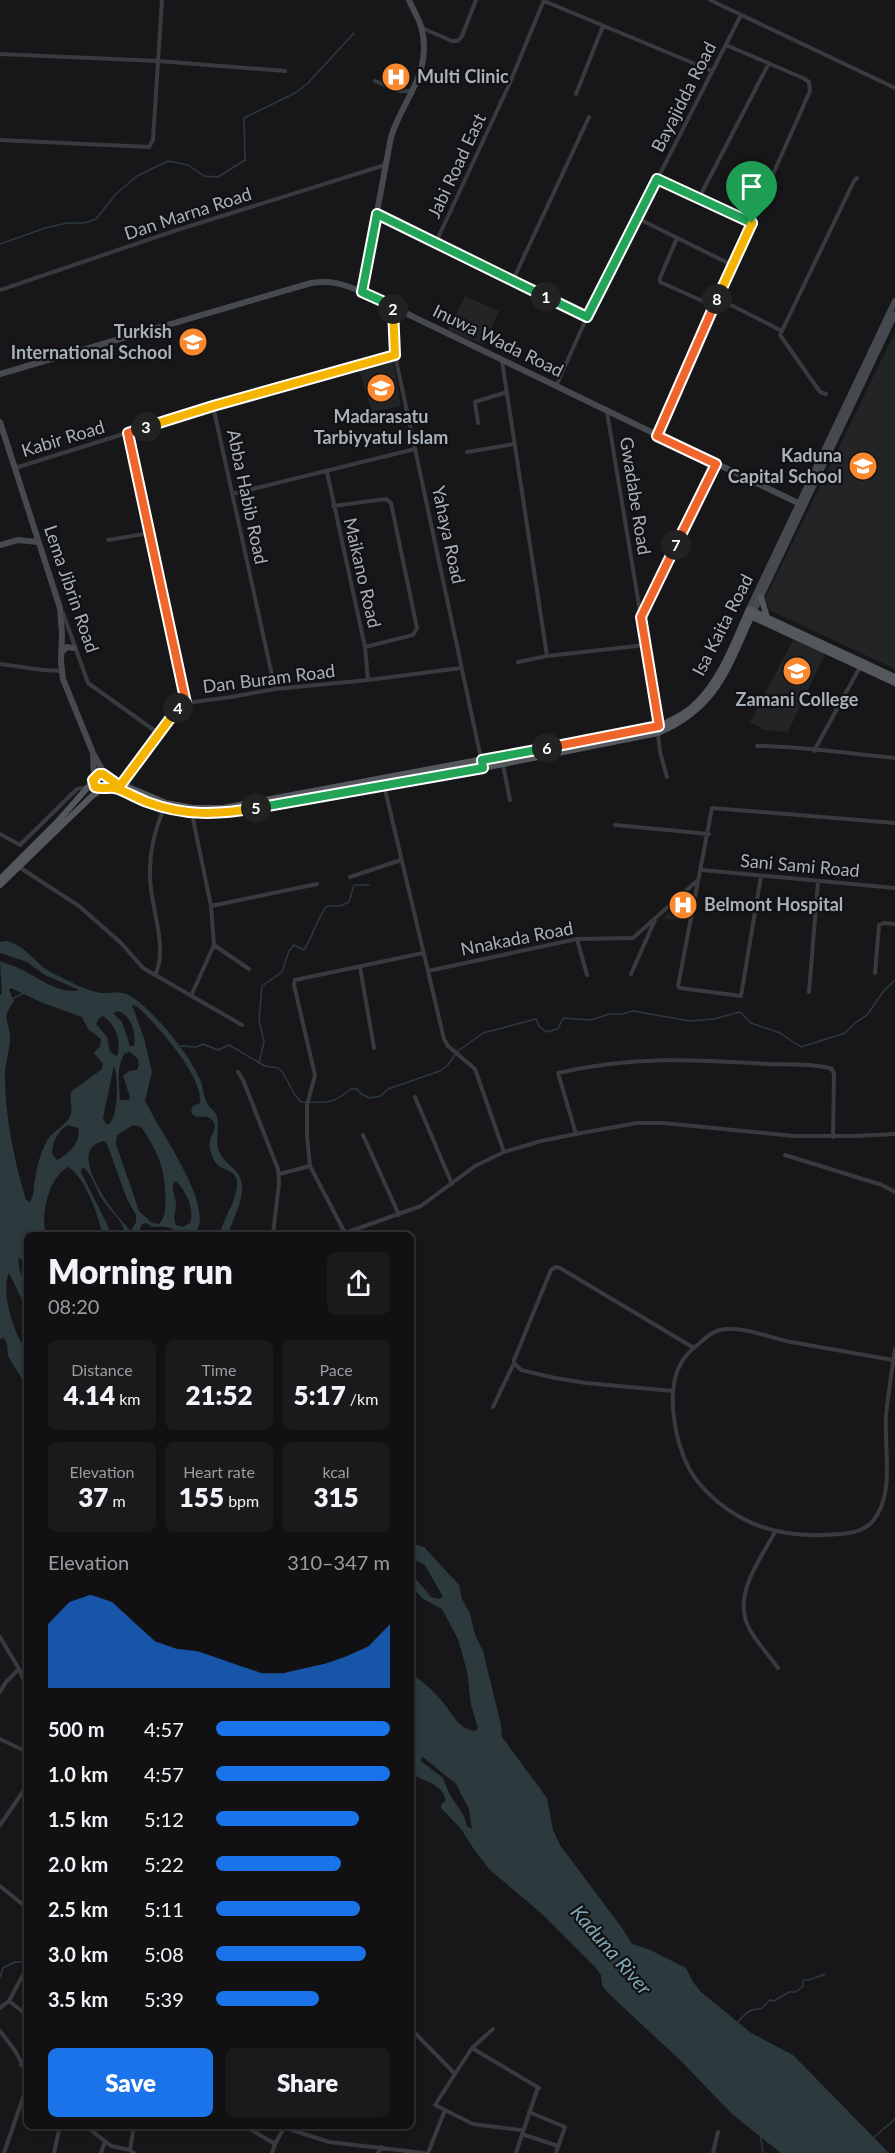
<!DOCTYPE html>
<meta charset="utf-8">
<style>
body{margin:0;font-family:Lato,sans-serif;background:#1a1a1c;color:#f1f3f6;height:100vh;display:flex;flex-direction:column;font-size:22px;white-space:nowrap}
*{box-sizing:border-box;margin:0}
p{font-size:20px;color:#9c9da0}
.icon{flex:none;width:33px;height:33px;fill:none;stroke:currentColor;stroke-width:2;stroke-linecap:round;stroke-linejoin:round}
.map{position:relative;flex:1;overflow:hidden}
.details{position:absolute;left:24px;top:1232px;width:390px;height:897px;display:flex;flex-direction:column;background:#111113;border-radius:9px;box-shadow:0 3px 9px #0003,0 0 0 2px #303133}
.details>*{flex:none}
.pin{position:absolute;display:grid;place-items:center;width:51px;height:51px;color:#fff;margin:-62px -26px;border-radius:50% 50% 50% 0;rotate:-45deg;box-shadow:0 0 6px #0007}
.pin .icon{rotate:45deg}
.km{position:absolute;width:30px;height:30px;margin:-15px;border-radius:50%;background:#222;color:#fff;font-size:16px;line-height:30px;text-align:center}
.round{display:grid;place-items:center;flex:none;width:63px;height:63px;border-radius:9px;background:#1a1a1c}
.summary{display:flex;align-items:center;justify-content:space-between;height:102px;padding:0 24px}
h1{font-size:33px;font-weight:800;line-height:45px}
.stats{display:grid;grid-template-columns:repeat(3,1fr);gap:9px;height:102px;padding:6px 24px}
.stats div{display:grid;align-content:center;border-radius:9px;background:#1a1a1c;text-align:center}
.stats b{font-size:26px;font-weight:800}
.stats small{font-size:16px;font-weight:400}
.stats p{font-size:16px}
.chart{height:168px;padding:12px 24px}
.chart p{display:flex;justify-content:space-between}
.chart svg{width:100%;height:108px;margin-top:6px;fill:#1a73e8;opacity:.7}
.cta{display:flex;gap:12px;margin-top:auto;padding:12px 24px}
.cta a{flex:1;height:69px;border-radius:9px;background:#1a73e8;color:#fff;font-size:24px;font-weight:800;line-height:69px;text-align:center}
.cta a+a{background:#1a1a1c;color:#f1f3f6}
ul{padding:0 24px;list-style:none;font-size:20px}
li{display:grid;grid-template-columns:96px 72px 1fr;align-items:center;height:45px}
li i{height:15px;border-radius:8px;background:#1a73e8}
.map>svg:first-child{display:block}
</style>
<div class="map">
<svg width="895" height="2153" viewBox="0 0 895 2153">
<rect width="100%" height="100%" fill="#171719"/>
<path fill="#232426" d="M465,296l34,15 -15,34 -36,-15z
M895,332v337l-126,-59 -4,-11z
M393,359l8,47 -29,6 -13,-42z
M794,638l31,16 -37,78 -24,-2 -14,-8z
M692,891l-5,29 -25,-1z"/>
<path fill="#2c3a3e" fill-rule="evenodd" d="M6,941c22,5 29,24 48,33 14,6 28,15 42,18 17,4 22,-5 39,7 22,16 52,53 64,78 4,8 4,18 8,26 3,6 9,8 10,14 3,13 -3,25 3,36 7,14 21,16 22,33 1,16 -9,33 -14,48h-8c3,-16 16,-31 17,-49 1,-18 -17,-12 -23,-25 -2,-5 -6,-13 -4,-19 1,-7 9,-14 2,-21 -5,-6 -11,-2 -18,-4l-3,-4 2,-6 7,-3c3,-28 -42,-76 -62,-96l-6,-2 12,33 8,34 -7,28c12,29 70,104 51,132l10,2h-18l1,-5 -6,5h-5c-5,-8 -18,-8 -26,-7l-6,-4 -4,1 -4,10h-13c-1,-13 -16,-24 -23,-35 -6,-10 -11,-28 -20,-32l-1,5 27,54 2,8h-8c-3,-18 -17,-57 -34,-67 -19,10 -28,48 -22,67h-19v6l-3,5 3,11v14l-4,-10 -5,-2 2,13 7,17v22l-18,-37c-9,16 5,63 18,78v36l-19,-31 -1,-12 -3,-6 -4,1v-344l2,-2 -2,-32c6,3 12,4 18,7 17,7 42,28 61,22l-34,-15 -18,-13 -27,-9v-11zM11,988l32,15 39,14 6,12 13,10 -1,7 -6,7 9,11 -1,5 -30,22c-4,8 1,15 -1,23 -4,12 -20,17 -25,29 -6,10 -9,25 -11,36 -2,8 0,16 -5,23l-4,-2 -2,-7c-11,-38 -19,-79 -19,-118 0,-13 5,-24 5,-36 0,-20 -10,-18 4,-38l-5,-11zM118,1011c14,5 18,22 16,35h-4l-8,-24 -9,-9zM103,1016c13,8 19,27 14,40l-7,-4 -3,-15 -11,-13 3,-6zM130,1052l8,7 1,6 -2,5 -8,1 -6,5 7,21 -1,3h-7l-2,-1c-1,-16 -4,-32 5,-46zM114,1066c4,10 5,50 -5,58h-3l-3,-6zM68,1125l10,3c4,13 -10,27 -21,32l-5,-6c0,-11 6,-24 16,-29zM133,1125l8,2c8,11 16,25 20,38 4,14 9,49 -2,59l-7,-1 -13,-12 -23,-67 1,-9zM104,1141l3,3 20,55 9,16v7l-5,9c-14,-13 -69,-82 -27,-90zM176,1181c10,10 19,28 14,42l-7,4 -7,-2c-4,-9 0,-11 0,-20 0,-8 -4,-13 -3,-21z
M411,1543l13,4 35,38 3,14 8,15 5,21 8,16 18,74 1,12 45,61 6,32 7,15 62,83 10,16 16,5 38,19 7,14 8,10 50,41 42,22 96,98h-108l-49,-39 -52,-54 -71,-66 -7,-9 -1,-10 -5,-7 -55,-55 -51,-43 -15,-19 -14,-22 -20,-21v-3l5,-5c-4,-16 -20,-18 -32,-25l-3,-13v-89c10,8 21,16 29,26 11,11 17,30 35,32l3,-3 -7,-23 -4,-34 -9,-32 -16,-30 -19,-10 -12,-13v-13l20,24 7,2 5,-2 -18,-32 -14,-7zM423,1757l33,27 13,25 3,20 -5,-3 -3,-10 -14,-21 -7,-17 -22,-17v-3z"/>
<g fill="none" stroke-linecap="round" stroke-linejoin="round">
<path stroke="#2c3a3e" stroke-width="1.5" d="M0,244l45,-16 22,-5h18l11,-4 20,-25 21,-18 31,-15 20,4 16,11 14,1 27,-17 -1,-42 51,-25 13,-10 46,-50
M14,998l10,-5
M180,1046l16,1 7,-3 15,6 11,-5 36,21 13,2 5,5 12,22 6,7c25,0 29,4 50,-13h6l4,5 9,4 11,-2 7,-7 52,-18 7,-5 8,-11
M458,1051l25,-18 53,-14 3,7 7,6 12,-3 5,-11 28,2 18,-6h13l11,-3 57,10 24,-2 26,-7 11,11 29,10 21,14 44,-14 10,-10 12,-8 16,-23 12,-12
M259,1063l5,-21 -5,-22 3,-34 20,-14 7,-21 5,-6 10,5c9,-14 13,-32 23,-44h13l9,-4 5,-17h15
M0,1977l3,-9 12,-6h12
M738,2022c7,-8 12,-14 23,-13l9,-9 4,1 15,-9h7l7,-6v-6h6l16,-6 -4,2
M760,2133l3,20
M873,2138l22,-19"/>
<path stroke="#383a3e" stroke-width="4" d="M710,0l185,88
M544,1l168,70
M422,28l30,13h6l4,-5 14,-36
M0,54l158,7 127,10
M375,81l24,10h12
M576,94l27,-68
M0,140l149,7 4,-7 9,-140
M657,179l94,44
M699,198l70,-135
M377,214l210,103
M637,218l95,47
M677,238l-17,40v4l54,24
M435,242l2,-2 72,-155 35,-85
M513,280l76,-163
M0,290l174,-59 211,-66
M717,298l65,33
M393,307l2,48 88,413
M502,361l45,295
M338,371l57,-16
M556,386l31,-69 154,-302
M826,394l-6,-2 -40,-57 74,-154 3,-3
M607,412l52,314
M478,423l-3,-21 32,-10
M128,433l58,270
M657,435l153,-344 -1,-9 -6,-4 -77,-33
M467,452l47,-8
M15,468l198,-62
M327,472l38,175 3,33
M232,494l183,-45
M333,506l53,-7 5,4 26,125 -4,7 -48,12
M108,540l42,-7
M63,613l25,70 70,50
M641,617l75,-153
M518,662l29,-6 99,-11
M0,664l43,6 19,1
M275,689l-62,-283 127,-37
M658,733l2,19 7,25
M757,746c46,0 92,8 138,12
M814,751l46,-84
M503,765l7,35
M121,785l57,-77 8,-5 45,-6 44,-8 93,-9 93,-12
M384,785l60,254 4,7 27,23 29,83
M615,825l94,9
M0,834l20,11 57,-56 11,-2
M19,867l60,39 42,37 22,25 99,57
M702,870l193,18
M761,876l-20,120 -61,-8 -2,-2 34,-178 183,15
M350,877l51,-17
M211,906l106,-22
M577,939l10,36
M214,945l35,24
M423,953l-128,27 -1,5 21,90 -8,30v31l3,30 35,67 76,-27 54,-40 29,-14 37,-11 35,-7 61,-11h26l131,13h61l40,-2
M360,967l14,81
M428,971l149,-32 56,-1 65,-58
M875,973l4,-48 5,-2 11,1
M631,974l24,-54
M155,975c14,-27 -5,-69 -5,-98 -1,-24 5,-48 14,-69
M809,992l9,-110
M191,996l23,-51 -3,-39 -19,-92
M238,1072l5,8 35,89 1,14 -6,51
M415,1097l37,87
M576,1134l-18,-61c73,-17 135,-14 210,-9 20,1 44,-1 64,5l2,5 -1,63
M363,1135l36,80
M785,1155l97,30 13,7
M279,1174l31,-8
M895,1349c-3,22 -7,45 -9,67 -2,34 9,78 -13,105 -12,14 -33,13 -51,14 -49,2 -92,-15 -124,-53 -21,-25 -34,-86 -18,-117 4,-8 13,-17 21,-23 5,-5 11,-10 19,-12 19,-5 51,8 71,12 34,6 68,12 102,18h2
M673,1391l-87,-8 -31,-5 -34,-8 -7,-7v-3l37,-90 5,-3 4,1 134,80
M493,1407l21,-44
M775,1532c-16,30 -44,64 -25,98 7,13 19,25 28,38
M0,1637l19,32 8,19
M0,1692l6,-10 13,-13
M0,1739l27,13
M0,1825l22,-32 5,-10
M0,1886l27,22
M9,2001l18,14
M0,2008l9,-7 16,-30h2
M0,2031l16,21 11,23
M411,2036l4,-3 40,41 17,-26 21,-19
M472,2048l67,40
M21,2065l6,-7
M455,2074l-20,31 38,19 47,6
M529,2112l36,15 -9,26
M86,2126l25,20 19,4 4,3
M245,2126l30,18
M289,2126l3,4 37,12 95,11
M522,2134l36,12
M130,2150l4,-24
M4,2153l23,-67
M54,2153l6,-27
M101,2153l4,-12
M272,2153l3,-9 10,-18
M378,2153l3,-6
M428,2153l17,-43
M516,2153l21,-63
M713,2153l5,-21"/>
<path stroke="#464a4e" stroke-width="6" d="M362,292l29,-155c12,-39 41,-62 31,-107 -2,-10 -9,-20 -13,-30
M0,374l311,-91c20,-3 33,1 51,9l436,211
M0,422l60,186 2,26 -1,28 2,17 30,74 12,22
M0,545l18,-5 20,2
M749,609l146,-308
M754,611l141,-297
M61,653l6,-6 7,1
M93,756l1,21"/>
<path stroke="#54585d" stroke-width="6" d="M761,597l6,20
M748,615l147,68
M107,778l59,25 27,5h30l436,-82c11,-5 24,-11 33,-19 28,-24 42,-65 57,-98l146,68
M105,787c16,0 29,10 44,16 25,9 48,12 75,11l259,-46 175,-35c61,-26 70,-67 96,-122
M0,879l58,-58 30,-34 7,-11 8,-2 4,4v5l-5,5c-5,1 -9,-2 -9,-8
M0,885l92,-89 10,-7"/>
</g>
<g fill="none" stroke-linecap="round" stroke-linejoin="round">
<g stroke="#fff" stroke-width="12">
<path id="split-1" d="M546,297l41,20 70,-138 95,44"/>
</g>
<g stroke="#fff" stroke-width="12">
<path id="split-2" d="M393,309v-3l-31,-14 15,-78 169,83"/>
</g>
<g stroke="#fff" stroke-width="12">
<path id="split-3" d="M146,427l67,-21 182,-51 -2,-46"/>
</g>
<g stroke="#fff" stroke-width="12">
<path id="split-4" d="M146,427l-18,6 58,270 -8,5"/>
</g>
<g stroke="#fff" stroke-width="12">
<path id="split-5" d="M178,708l-58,78 -17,-12h-4l-6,6 2,7c7,3 15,-1 23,2 10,4 19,9 29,13 37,14 71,13 109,6"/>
</g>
<g stroke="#fff" stroke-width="12">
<path id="split-6" d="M256,808l227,-40 -1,-8 65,-12"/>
</g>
<g stroke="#fff" stroke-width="12">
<path id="split-7" d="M547,748l112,-22 -18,-109 35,-72"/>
</g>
<g stroke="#fff" stroke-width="12">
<path id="split-8" d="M676,545l40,-81 -59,-28 60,-137"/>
</g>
<g stroke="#fff" stroke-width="12">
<path id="split-9" d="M717,299l35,-76"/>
</g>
<use href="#split-1" stroke="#22a559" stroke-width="8"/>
<use href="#split-2" stroke="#22a559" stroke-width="8"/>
<use href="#split-3" stroke="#f5b400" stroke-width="8"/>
<use href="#split-4" stroke="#f0652b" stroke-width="8"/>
<use href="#split-5" stroke="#f5b400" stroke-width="8"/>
<use href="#split-6" stroke="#22a559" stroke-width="8"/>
<use href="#split-7" stroke="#f0652b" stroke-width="8"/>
<use href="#split-8" stroke="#f0652b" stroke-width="8"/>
<use href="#split-9" stroke="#f5b400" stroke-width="8"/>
</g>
<defs>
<g id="hospital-disc" transform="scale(1.5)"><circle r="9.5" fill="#fa882e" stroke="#121214"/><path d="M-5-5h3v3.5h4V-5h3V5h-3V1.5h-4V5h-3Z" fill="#fff"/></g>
<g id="school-disc" transform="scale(1.5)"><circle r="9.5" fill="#fa882e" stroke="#121214"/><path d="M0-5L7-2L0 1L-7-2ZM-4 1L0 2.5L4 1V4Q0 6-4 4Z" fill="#fff"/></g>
</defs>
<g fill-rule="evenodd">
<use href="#hospital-disc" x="396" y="77"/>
<use href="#school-disc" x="193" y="342"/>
<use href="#school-disc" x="381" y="388"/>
<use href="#school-disc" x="863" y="466"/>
<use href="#school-disc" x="797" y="671"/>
<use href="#hospital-disc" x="683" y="905"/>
</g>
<g text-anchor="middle" stroke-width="4.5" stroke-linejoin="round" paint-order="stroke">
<g font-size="18" font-weight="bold" fill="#a8b1ba" stroke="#121214" text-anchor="start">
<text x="417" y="83">Multi Clinic</text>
<text x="172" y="338" text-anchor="end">Turkish<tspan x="172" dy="21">International School</tspan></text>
<text x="381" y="423" text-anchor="middle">Madarasatu<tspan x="381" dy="21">Tarbiyyatul Islam</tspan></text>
<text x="842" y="462" text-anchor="end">Kaduna<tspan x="842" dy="21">Capital School</tspan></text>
<text x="797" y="706" text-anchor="middle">Zamani College</text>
<text x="704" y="911">Belmont Hospital</text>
</g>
<g font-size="18" fill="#a8b1ba" stroke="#121214">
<text transform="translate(684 97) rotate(-63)" y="6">Bayajidda Road</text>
<text transform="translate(457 166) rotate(-65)" y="6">Jabi Road East</text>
<text transform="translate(188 214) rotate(-18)" y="6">Dan Marna Road</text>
<text transform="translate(498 341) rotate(26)" y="6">Inuwa Wada Road</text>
<text transform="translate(63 439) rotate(-17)" y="6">Kabir Road</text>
<text transform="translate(635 496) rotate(81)" y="6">Gwadabe Road</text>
<text transform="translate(247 497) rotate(78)" y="6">Abba Habib Road</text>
<text transform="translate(448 535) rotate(78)" y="6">Yahaya Road</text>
<text transform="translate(362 573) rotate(77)" y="6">Maikano Road</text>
<text transform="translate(71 589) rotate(71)" y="6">Lema Jibrin Road</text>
<text transform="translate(723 625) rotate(-63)" y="6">Isa Kaita Road</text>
<text transform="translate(269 679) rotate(-7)" y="6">Dan Buram Road</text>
<text transform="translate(800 866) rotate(5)" y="6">Sani Sami Road</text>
<text transform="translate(517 939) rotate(-11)" y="6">Nnakada Road</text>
</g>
<g font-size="20" font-style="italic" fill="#7ea8b6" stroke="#121214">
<text transform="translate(611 1950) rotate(49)" y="7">Kaduna River</text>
</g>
</g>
</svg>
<div class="pin" style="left:752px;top:223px;background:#1e9e55"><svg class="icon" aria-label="arrive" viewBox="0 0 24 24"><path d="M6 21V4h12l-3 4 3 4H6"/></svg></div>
<b class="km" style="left:546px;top:297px">1</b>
<b class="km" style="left:393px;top:309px">2</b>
<b class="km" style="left:146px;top:427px">3</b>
<b class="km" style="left:178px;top:708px">4</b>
<b class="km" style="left:256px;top:808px">5</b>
<b class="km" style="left:547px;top:748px">6</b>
<b class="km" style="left:676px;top:545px">7</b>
<b class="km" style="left:717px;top:299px">8</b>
<section class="details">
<div class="summary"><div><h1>Morning run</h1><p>08:20</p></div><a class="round"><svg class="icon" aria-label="share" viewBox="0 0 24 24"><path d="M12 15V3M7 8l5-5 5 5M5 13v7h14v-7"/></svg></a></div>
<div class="stats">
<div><p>Distance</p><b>4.14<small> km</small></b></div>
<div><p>Time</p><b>21:52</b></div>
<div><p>Pace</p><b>5:17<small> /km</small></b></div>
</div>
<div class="stats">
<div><p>Elevation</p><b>37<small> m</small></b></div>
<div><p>Heart rate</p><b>155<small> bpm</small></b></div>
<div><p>kcal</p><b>315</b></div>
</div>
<div class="chart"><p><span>Elevation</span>310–347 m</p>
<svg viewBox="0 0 160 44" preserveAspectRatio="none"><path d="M0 44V18L10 9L20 6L30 9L40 17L50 25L60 28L70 29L80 32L90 35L100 38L110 38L120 36L130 34L140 31L150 27L160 18V44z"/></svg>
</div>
<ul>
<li><b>500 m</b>4:57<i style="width:100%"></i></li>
<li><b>1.0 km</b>4:57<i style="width:100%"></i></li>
<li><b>1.5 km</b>5:12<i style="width:82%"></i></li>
<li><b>2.0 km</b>5:22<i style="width:72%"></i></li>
<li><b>2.5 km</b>5:11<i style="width:83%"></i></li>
<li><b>3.0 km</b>5:08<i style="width:86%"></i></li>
<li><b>3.5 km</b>5:39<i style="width:59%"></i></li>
</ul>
<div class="cta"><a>Save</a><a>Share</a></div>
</section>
</div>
